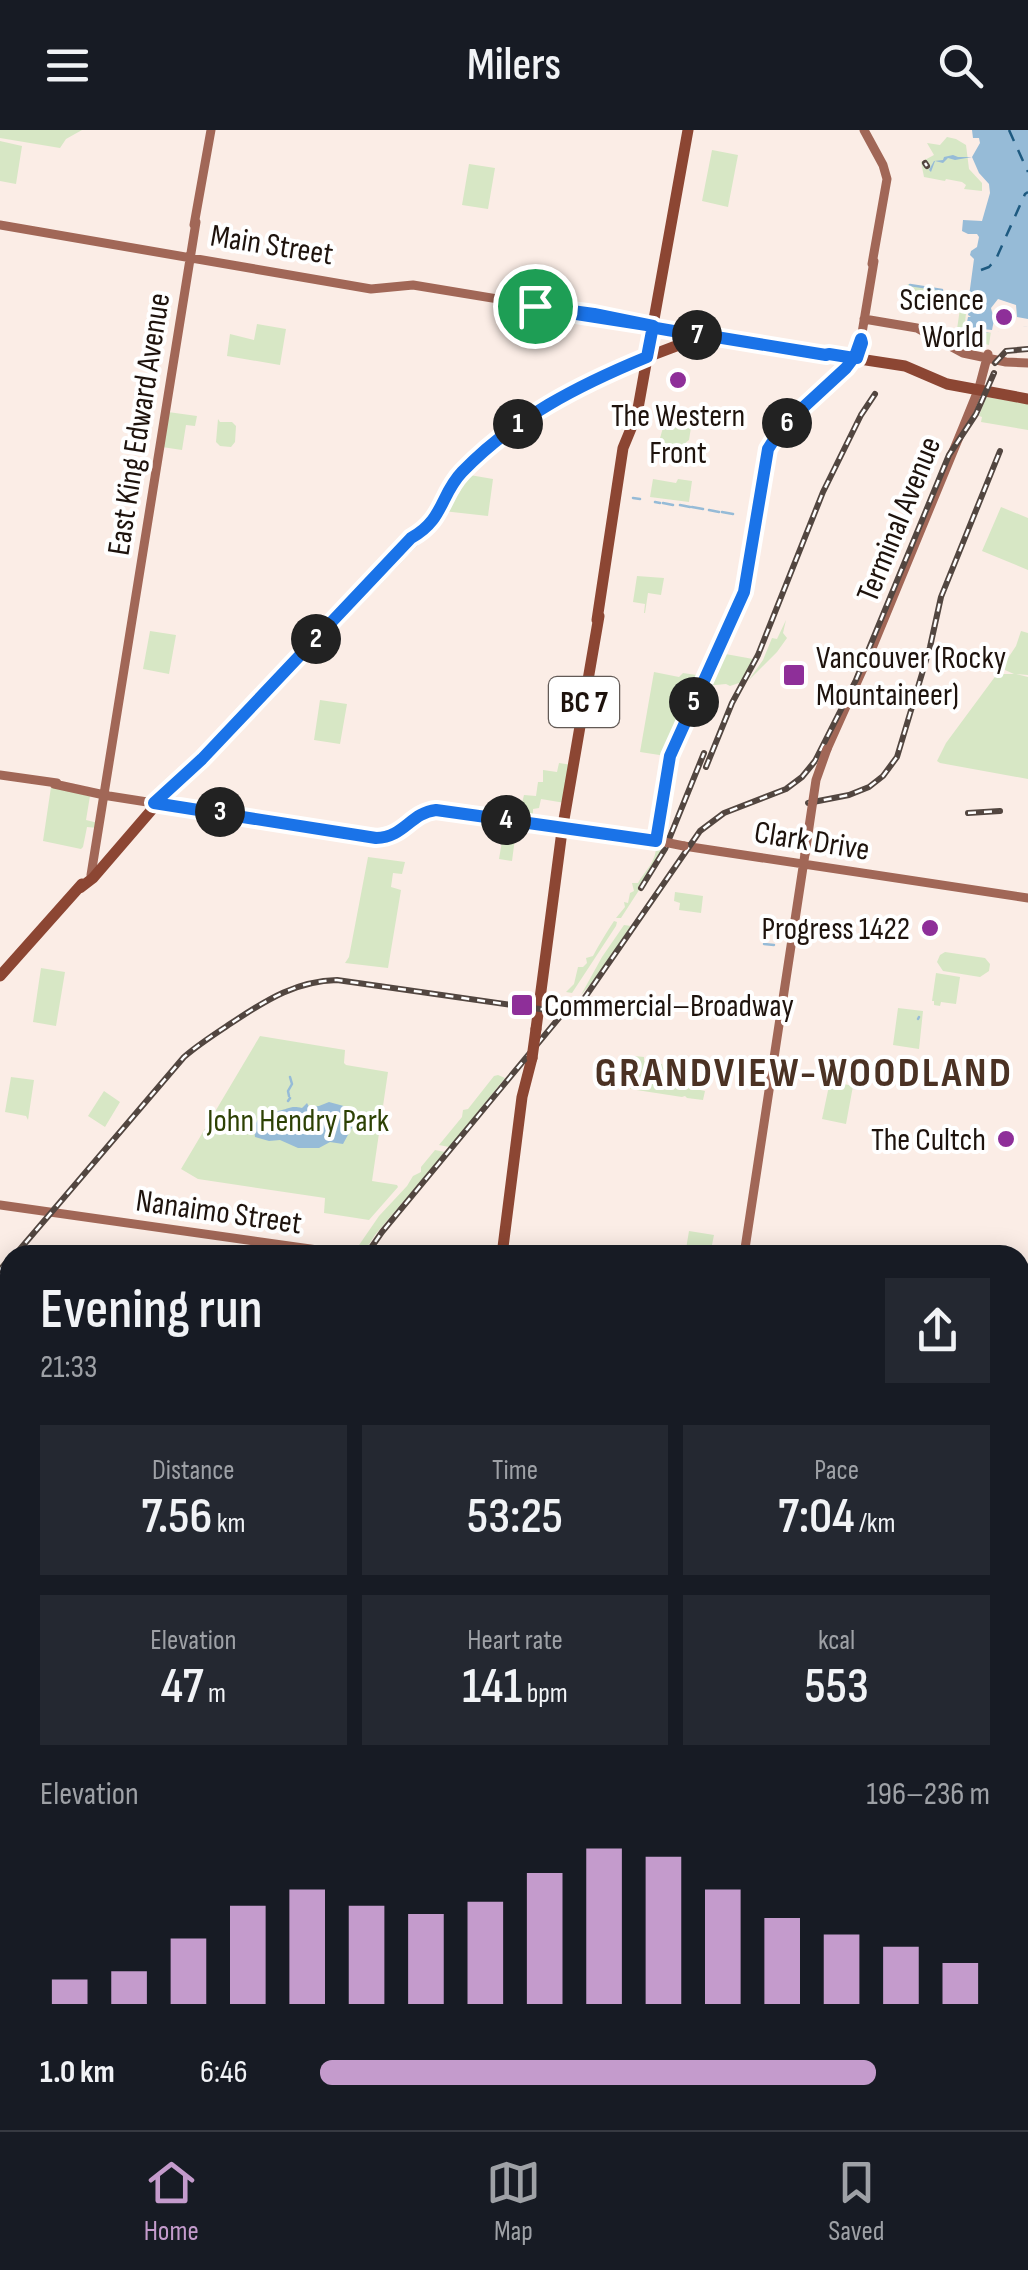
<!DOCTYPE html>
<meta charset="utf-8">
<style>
body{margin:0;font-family:"Sofia Sans Condensed",sans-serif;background:#242831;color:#f1f3f6;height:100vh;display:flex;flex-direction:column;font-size:38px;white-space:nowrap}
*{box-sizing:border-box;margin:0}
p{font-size:32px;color:#9ea1a6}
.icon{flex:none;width:55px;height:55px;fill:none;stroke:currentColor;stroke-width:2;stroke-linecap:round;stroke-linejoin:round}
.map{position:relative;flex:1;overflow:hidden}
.panel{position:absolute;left:0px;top:1115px;width:1030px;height:885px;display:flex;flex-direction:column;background:#171b24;border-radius:30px 30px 0 0;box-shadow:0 5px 25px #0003}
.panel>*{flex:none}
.pin{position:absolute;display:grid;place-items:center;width:85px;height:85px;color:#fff;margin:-42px;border:5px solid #fff;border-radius:50%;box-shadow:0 2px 10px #0007}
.km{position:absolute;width:50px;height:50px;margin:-25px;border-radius:50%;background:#222;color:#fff;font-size:28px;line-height:50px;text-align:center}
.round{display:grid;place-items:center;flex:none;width:105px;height:105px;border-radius:0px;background:#242831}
.head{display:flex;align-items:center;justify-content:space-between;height:170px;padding:0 40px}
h1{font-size:55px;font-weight:600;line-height:75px}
.stats{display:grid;grid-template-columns:repeat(3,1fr);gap:15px;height:170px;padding:10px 40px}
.stats div{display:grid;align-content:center;border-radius:0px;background:#242831;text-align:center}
.stats b{font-size:50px;font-weight:600}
.stats small{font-size:28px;font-weight:400}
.stats p{font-size:28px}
.chart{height:280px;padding:20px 40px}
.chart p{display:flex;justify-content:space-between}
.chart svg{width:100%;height:180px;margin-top:10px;stroke:#c49bcc;stroke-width:6}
ul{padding:0 40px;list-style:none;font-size:32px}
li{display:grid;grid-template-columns:160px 120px 1fr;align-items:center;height:75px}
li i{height:25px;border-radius:12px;background:#c49bcc}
header{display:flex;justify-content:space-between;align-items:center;height:130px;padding:0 40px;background:#171b24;font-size:45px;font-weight:600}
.tab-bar{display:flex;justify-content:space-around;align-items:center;height:140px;border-top:2px solid #363941;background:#171b24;font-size:28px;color:#9ea1a6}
.tab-bar a{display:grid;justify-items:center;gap:5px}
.tab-bar .current{color:#c49bcc}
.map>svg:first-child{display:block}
</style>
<header><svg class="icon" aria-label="menu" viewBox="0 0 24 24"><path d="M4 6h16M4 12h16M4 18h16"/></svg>Milers<svg class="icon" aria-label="search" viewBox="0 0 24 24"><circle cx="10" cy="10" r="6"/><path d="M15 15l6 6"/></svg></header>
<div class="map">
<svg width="1028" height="2000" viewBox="0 0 1028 2000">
<rect width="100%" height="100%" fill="#fbede6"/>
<path fill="#d7e7c5" d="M0,0h82l-16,9 -6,9 -60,-10z
M947,7l9,2 10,6 3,24 13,14v8l-18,-2 2,-4 -4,-3 -16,-3 -1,2 -21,-4 -3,-15 13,-7 -7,-12 13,2z
M0,11l22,5 -6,38 -16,-3z
M712,20l26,5 -10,52 -26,-6z
M469,34l26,4 -7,41 -26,-4z
M908,154l34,6 2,4 -3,14 -18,-11 -18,-5z
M962,165l9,1 20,35 -2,14 -33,-9z
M257,194l29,5 -6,36 -53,-9 3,-22 24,6z
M986,267l42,7v26l-47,-8 1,-5 -3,-1z
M168,282l29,4 -2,10 -9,-1 -4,25 -20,-3z
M666,287l26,4 -3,19 -5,4 -2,16 -27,-4z
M218,289l2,3h12l4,4 -1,16 -4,5 -11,-1 -4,-4z
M464,344l29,5 -5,37 -45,-5z
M653,349l23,4 2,-4 14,2 -3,21 -39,-5z
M1001,377l27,11v52l-46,-19z
M637,446l27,2 -3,17 -13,-2 -3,20h-1l1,-9 -12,-2z
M786,490l-3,13 4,5 -10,14 -29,29 15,-21 9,-22 5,1z
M150,501l26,4 -7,39 -26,-5z
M1021,501l7,2v42l-12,-1 12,3v102l-88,-16 -3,-2 9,-18 51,-69h17l-9,-4 -3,-3 14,-21z
M720,523l33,6 -11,23 -12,4 -4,-2 -21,2z
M654,542l25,5 4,-4 20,3 -37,80 -26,-4z
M320,570l27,4 -7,40 -26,-4z
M559,633l13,2 -7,38 -24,-4 -2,9 -6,1v8l-27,-3 2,-13 14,2 2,-8 12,1 2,-14h5v-12l14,2z
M51,657l39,9 -4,24 12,3v5l-11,-1 -4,20 -2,2 -38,-8z
M505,693h12l-5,38 -13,-2z
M661,716l-1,5 3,2 -42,65h-5l9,-11 -1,-5 4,1 2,-10 4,-2 -2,-8h6c7,-12 18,-21 18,-36z
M368,727l37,5 -3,12 -9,-1 -2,14 10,3 -13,78 -43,-5 4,-6z
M675,762l28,4 -2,17 -22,-3 1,-7 -6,-2z
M614,791l3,1 -1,4 -44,67 -6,-1 8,-8 4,-17h5l4,-4 -1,-5 7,-2c7,-13 13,-23 21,-35z
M624,795l7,1 -36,53 -14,16 21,-38z
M945,822l40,6 5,6 -1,7 -9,6 -37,-6 -6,-9 3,-7z
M41,838l24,4 -9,54 -23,-4z
M936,843l24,4 -4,27 -15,-2 -1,4 -6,-1v-4h-2z
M898,878l25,3 -4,38 -26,-4z
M260,906l85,14 -1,13 2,2 42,7 -16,109 25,4 1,2 -29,33 -45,-7 1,-15 -127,-19 -17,-10z
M634,926l10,1v4l18,3 1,4 23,6 -2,13h3l1,-4h3v5l14,3 -2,9 -16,-2 -2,-2 -3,1 -52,-8z
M498,945l7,3 -48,60 -8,9 -10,-2 23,-28 1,-7 5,-1 26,-33z
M11,947l23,3 -6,40 -2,-4 -21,-4z
M830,951l23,5 -7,38 -24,-5z
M104,961l16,11 -15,25 -17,-11z
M435,1020l10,2 -70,83 -11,17h-7v-4l22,-32 28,-30 6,-10 8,-4v-5z
M689,1101l25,4 -4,20h-25z
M0,1328l6,1 -2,12 6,2v47l-6,-1 -4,-11z
M142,1990h67v10h-22l-5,-5 -16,-2 -2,6 -17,-2 1,-6z"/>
<path fill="#96bbd7" d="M972,0h56v196c-23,1 -41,14 -63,0l9,-67 -4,-4 1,-4 6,-4 2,-10 -2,-3h-9l-6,-3 1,-11 19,1 8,-28 -1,-9 -10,-11 -7,-16 -17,3 -7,-2 -5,5 -8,-2 -4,11 -2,-2 5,-9 9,-1 1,-3 9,-2 5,2h14l8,-14 -1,-5h-6z
M329,972l22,6 4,14 -12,22 -13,-2 -11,6h-21l-18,-8 -11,1 -14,-4c-2,-19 6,-22 23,-26 10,-2 13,-6 24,-3l5,-5 2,4 10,-1z"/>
<path fill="#fbede6" d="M968,166h3l-3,19 3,2h-3l-1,5 4,6 21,2 2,-10 -3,-12 7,-9 18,6 1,12 11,2v7l-36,7 -24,-4 -3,-7z"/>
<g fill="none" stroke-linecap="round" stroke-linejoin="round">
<path stroke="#96bbd7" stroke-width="2.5" d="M910,155l32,5
M633,368l7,1
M655,372l5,1
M663,373l10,2
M680,375l10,2
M692,377l11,2
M709,380l10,2
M722,382l11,2
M764,814l10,1
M918,889l1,-2
M289,966l-1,-5 4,-7 -2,-7
M288,971l2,-3
M0,1352l10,3
M471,2000l9,-10"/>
<path stroke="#1e5a80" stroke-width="2.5" stroke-dasharray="12 10" stroke-linecap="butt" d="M1009,0l19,42
M981,140l8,-3 7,-8 29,-65 3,-2"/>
<path stroke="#a16757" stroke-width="9" d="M864,0l19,35 4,14 -15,85
M0,95l371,64 42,-4 296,49
M194,95l17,-95
M864,189l53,9 46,25 43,9 22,1
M827,619l43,-96 94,-228 15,-37 9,-34
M0,645l57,8
M54,654l55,12 267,42c29,-1 34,-26 61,-28l222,32
M657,711l14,-86 73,-163 24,-145 14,-20 67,-57 11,-17 1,-14 13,-78
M684,716l344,52
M91,745l105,-653
M0,1075l353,50
M744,1125l61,-401
M1020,1220l8,1
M124,2000l1,-10
M242,2000l4,-10"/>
<path stroke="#8c4633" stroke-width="11" d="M647,227l45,-17 24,-3 189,29 42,18 81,15
M579,256l70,-31
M597,490l26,-172 14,-34 51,-284
M80,758l13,-10 62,-72 49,-44 226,-238c14,-15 18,-35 31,-51l66,-57 56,-30
M0,846l82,-92
M536,899l26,-198 37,-215
M502,1125l20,-158 10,-39
M0,1800l10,1
M1020,1921l8,-57
M503,2000v-10
M1008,2000l1,-10"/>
<path stroke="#782810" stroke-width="14" d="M1020,1766l8,1"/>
<g stroke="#524640" stroke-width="6">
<path id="rail" d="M925,33l2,3
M995,233l11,-12 22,-2
M706,637l26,-64 26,-48 65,-163 38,-77 14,-21
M808,673l41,-8 20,-8 14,-11 14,-19 33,-110 11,-50 59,-146
M968,683l32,-2
M641,758l24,-39 39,-96
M15,1125l169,-198c16,-14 34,-25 52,-37 32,-21 61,-39 101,-40l217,31 15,-1 12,-7 119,-172 24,-18 62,-24 16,-12 13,-16 41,-81 93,-225 27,-41 18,-41
M366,1125l16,-23 186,-225
M0,1140l10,-12
M375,2000l2,-10"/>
</g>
<use href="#rail" stroke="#fff" stroke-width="2.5" stroke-dasharray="8" stroke-linecap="butt"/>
<path stroke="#a16757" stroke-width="9" d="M664,712l20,4
M805,724l11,-74 11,-31"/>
<path stroke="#8c4633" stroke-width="11" d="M532,928l4,-29"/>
<path stroke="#782810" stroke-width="14" d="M214,1990l2,10
M226,2000l7,-10"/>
</g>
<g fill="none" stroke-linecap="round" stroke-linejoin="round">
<g stroke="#fff" stroke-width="20">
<path id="route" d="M535,176l59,8 59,12 -6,31c-68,28 -133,61 -185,115 -22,23 -18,48 -51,66l-209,221 -48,44 222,35c29,-1 34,-25 60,-28l220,31 14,-85 74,-164 24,-143 14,-22 64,-59c3,-4 6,-8 9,-12l6,-17 1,4 -5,15h-3l-25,-4 -3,1 -110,-18h-8l-52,-9 -3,-2 -115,-18 -3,-2"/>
</g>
<use href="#route" stroke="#1a73e8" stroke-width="12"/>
</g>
<g fill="#8e2f99" stroke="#fff" stroke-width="4">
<circle cx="1004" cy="187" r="10"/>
<circle cx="678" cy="250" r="10"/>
<rect x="782" y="533" width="24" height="24" rx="5"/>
<circle cx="930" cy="798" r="10"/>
<rect x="510" y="863" width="24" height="24" rx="5"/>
<circle cx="1006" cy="1009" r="10"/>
</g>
<g text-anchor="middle" stroke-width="8" stroke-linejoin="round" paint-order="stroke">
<rect fill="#fff" stroke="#625a56" stroke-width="2.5" x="549" y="547" width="70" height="50" rx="8"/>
<g font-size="30" font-weight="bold" fill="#1e130d">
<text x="584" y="582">BC 7</text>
</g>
<g font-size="32" fill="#1e130d" stroke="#fff">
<text transform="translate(272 114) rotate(9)" y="11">Main Street</text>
<text transform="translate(138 294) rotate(-81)" y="11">East King Edward Avenue</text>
<text transform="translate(898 389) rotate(-68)" y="11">Terminal Avenue</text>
<text transform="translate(812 710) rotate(9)" y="11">Clark Drive</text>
<text transform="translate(219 1081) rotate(8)" y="11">Nanaimo Street</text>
</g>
<g font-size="32" fill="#1e130d" stroke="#fff" text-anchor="end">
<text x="984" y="180">Science<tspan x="984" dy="37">World</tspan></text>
<text x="678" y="296" text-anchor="middle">The Western<tspan x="678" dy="37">Front</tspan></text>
<text x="816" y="538" text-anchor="start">Vancouver (Rocky<tspan x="816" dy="37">Mountaineer)</tspan></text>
<text x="910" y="809">Progress 1422</text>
<text x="544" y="886" text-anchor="start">Commercial–Broadway</text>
<text x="986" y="1020">The Cultch</text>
</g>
<g font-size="32" fill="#2d4104" stroke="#fff">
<text x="298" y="1001">John Hendry Park</text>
</g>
<g font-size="42" font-weight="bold" letter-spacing="2.5" fill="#4b3224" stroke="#fff">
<text x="804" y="956">GRANDVIEW-WOODLAND</text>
</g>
</g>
</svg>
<div class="pin" style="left:535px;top:176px;background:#1e9e55"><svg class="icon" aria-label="arrive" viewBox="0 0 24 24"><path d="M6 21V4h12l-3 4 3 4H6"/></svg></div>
<b class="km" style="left:518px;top:294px">1</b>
<b class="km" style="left:316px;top:509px">2</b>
<b class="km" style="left:220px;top:682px">3</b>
<b class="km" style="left:506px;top:690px">4</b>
<b class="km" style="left:694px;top:572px">5</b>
<b class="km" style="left:787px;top:293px">6</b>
<b class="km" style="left:697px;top:205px">7</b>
<section class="panel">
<div class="head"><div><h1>Evening run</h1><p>21:33</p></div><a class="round"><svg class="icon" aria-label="share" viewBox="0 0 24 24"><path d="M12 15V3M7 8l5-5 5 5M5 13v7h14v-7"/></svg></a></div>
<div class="stats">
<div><p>Distance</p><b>7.56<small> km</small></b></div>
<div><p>Time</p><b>53:25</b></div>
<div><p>Pace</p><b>7:04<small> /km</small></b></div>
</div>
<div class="stats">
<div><p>Elevation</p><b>47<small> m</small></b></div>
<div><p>Heart rate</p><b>141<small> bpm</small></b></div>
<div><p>kcal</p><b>553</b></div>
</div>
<div class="chart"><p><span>Elevation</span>196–236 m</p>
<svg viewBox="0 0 160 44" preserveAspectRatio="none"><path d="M5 44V38M15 44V36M25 44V28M35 44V20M45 44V16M55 44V20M65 44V22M75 44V19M85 44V12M95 44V6M105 44V8M115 44V16M125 44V23M135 44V27M145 44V30M155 44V34"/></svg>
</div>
<ul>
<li><b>1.0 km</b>6:46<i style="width:83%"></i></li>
</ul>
</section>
</div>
<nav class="tab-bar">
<a class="current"><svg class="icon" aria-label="home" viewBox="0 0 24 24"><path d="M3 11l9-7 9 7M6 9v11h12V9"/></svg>Home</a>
<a><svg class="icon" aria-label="map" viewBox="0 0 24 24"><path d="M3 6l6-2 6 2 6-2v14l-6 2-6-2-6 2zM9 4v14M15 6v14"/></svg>Map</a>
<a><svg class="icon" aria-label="saved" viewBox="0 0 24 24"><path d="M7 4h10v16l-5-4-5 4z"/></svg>Saved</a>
</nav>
